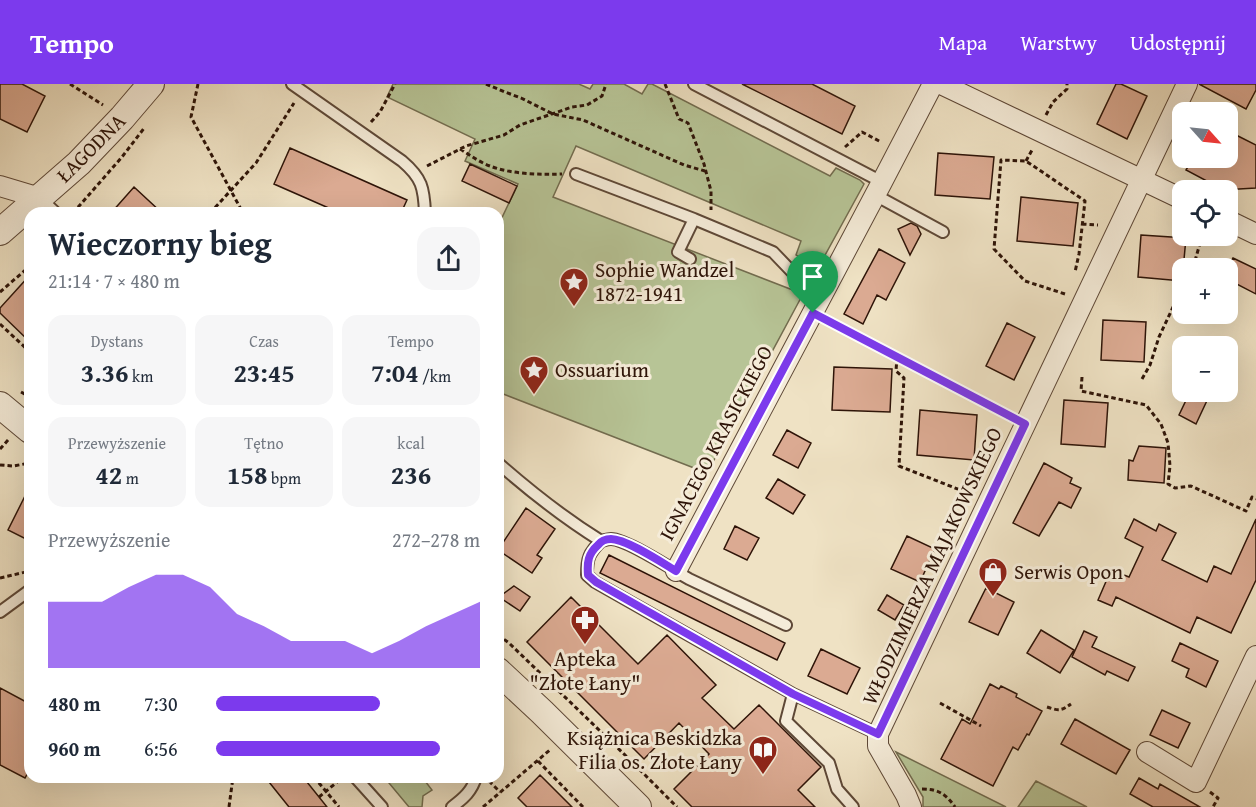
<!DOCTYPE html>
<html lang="pl">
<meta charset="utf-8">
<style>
body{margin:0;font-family:"Gentium Book Plus",serif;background:#f6f6f7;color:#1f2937;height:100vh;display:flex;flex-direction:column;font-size:22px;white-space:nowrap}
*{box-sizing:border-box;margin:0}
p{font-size:20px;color:#747a83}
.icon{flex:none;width:33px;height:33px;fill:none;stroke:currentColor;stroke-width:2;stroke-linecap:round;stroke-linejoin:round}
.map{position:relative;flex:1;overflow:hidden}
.side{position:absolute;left:24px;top:123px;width:480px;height:576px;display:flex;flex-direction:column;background:#fff;border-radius:18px;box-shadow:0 6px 24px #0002}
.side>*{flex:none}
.needle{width:39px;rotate:117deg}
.fabs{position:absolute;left:1172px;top:18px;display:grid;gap:12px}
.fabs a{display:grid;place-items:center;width:66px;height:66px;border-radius:12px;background:#fff;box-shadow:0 6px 24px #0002;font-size:30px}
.pin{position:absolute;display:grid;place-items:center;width:51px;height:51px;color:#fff;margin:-62px -26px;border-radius:50% 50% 50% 0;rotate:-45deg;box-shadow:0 0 6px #0007}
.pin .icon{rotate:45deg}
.round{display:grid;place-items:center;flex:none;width:63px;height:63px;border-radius:18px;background:#f6f6f7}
.headline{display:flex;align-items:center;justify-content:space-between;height:102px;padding:0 24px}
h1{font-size:33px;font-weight:800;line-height:45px}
.metrics{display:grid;grid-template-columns:repeat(3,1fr);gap:9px;height:102px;padding:6px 24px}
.metrics div{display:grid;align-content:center;border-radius:15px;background:#f6f6f7;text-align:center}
.metrics b{font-size:26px;font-weight:800}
.metrics small{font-size:16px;font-weight:400}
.metrics p{font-size:16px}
.chart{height:168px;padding:12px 24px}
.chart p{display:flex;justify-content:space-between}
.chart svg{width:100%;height:108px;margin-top:6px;fill:#7c3aed;opacity:.7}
ul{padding:0 24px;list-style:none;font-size:20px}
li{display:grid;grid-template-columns:96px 72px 1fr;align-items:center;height:45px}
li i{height:15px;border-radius:8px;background:#7c3aed}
header{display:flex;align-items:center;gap:36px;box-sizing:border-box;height:84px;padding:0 30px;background:#7c3aed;color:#fff}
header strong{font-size:28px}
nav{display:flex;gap:33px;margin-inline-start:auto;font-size:21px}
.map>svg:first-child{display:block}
</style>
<header>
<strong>Tempo</strong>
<nav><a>Mapa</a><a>Warstwy</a><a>Udostępnij</a></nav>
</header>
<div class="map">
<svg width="1256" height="723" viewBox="0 0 1256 723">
<rect width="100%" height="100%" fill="#efe2c4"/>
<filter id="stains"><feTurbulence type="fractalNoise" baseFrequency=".00333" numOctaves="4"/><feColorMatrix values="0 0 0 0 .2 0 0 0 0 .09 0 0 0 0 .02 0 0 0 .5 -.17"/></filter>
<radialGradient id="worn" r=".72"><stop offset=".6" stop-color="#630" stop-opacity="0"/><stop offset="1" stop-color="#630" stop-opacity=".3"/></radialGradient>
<path fill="#b7c496" stroke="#726c4f" stroke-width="1.5" d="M393,0h186l11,5 3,-5h31l18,10 6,-10h4l178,92 6,-8 24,12 4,4 -46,84 -22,-13 5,-14 -225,-95 -23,51 250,97 -96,179 -209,-81v-166l20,-42 -53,-23 10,-22 -88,-42z
M896,668l110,55h-83v-10z
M384,693h38l10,13 -9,6 -1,11h-13z
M1036,697l51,26h-69z"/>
<path fill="#dbaa92" stroke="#2e1408" stroke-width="1.5" d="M0,0h22l23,12 -18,36 -27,-13z
M742,0h70l43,22 -13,28z
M1116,0h5l26,12 -20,43 -30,-15z
M1199,0h57v6l-10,19z
M1236,51l20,10v43l-34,2 -16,-7 1,-2 -21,-11 7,-12h34z
M290,64l117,52 -6,13h-61l-66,-29z
M938,69l56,4 -4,42 -55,-4z
M470,80l47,22 -8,17 -47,-22z
M134,103l28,26h-51z
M1021,113l57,6 -5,43 -56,-5z
M911,139l6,3 4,8 -11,21 -12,-26z
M1141,151l45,3 -4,43 -44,-4z
M879,165l26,14 -19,37 -9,-5 -14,29 -19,-10z
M1233,174l23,11v25l-29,-15v-9z
M30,191v67l-30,-29v-5z
M1103,236l43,2 -2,40 -43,-2z
M1007,239l28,14 -21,43 -28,-14z
M834,283l58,2 -2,43 -58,-2z
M1190,308h21l-15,32 -17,-9z
M1064,316l44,3 -3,44 -44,-3z
M920,326l57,5 -3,45 -57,-5z
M787,346l24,13 -13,25 -25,-13z
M1139,362l27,2 -2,35 -36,-3 1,-20 4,1z
M1044,379l28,15 -2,5 11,5 -10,20 -12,-6 -20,34 -26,-13z
M778,395l27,16 -12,19 -27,-16z
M30,402v55l-22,-11z
M526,424l29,21 -18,26 5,3 -10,15 -34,-23z
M1134,435l22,12 3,-7 17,9 -14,27 45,22 7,-16 17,8 25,-55v61l-25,53 -34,-16 -7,16 -74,-36 -4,9 -14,-6 13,-30 18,7 14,-30 -18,-9z
M735,442l24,12 -12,22 -23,-11z
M907,452l28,13 -15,33 -29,-13z
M609,471l176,88 -8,17 -177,-87z
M514,502l16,11 -10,14 -21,-14z
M986,504l28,14 -16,33 -29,-13z
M887,511l17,10 -9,15 -17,-10z
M571,513l67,67 29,-29 49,50 -14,13 32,31 25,-24 62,62 -23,23 17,17h-123l-18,-18 35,-35 -30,-31 -35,36 -117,-117z
M1041,546l33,20 -14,23 -33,-20z
M1084,547l13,6 -5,10 43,20 -7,14 -21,-10 -2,4 -33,-18z
M1180,559l38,18 -12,26 -20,-10 3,-8 -17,-8z
M821,565l39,19 -13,26 -39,-18z
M990,600l9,5 2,-3 16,8 -1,3 26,14 -13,24 -2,-1 -9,16 -5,-3 -20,39 -52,-27 21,-40 8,5z
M0,604l30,16v65l-5,9 -25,-13z
M1162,626l28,13 -12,25 -28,-13z
M1075,635l55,31 -14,24 -55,-30z
M540,691l32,32h-45l-9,-9z
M265,693h38l24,30h-38z
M1139,694l19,11 2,-5 40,23h-47l-23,-13z"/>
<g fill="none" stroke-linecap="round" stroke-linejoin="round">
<g stroke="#5e4837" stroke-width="14">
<path id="service" d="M292,0l110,77c20,17 22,27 23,52
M694,0l188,98
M576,90l118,45 79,33 23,24 30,12
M875,111l68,37
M40,114l16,15
M690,175l-12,-7 16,-33
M498,379c33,29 66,55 103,78 4,-1 7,-2 10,-2 15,0 63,31 78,40l97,46
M601,457c-12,12 -14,17 -14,34l8,7 198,112 85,40
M0,528l30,-22
M793,610l-7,27 43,42 8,26 16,18
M355,693l27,30
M452,723c12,-9 20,-16 24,-30"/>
</g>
<g stroke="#5e4837" stroke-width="22">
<path id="minor" d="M941,0l241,115
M0,102l40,12
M1227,136l29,14
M676,487l206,-389 51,-98
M1147,668l49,30 60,-126
M911,723l-5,-12 -28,-49v-12l309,-650"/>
</g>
<g stroke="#5e4837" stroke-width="28">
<path id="tertiary" d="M0,148l79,-69 43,-45 29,-34
M0,321l30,25
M498,587l44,41 96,95"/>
</g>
<path stroke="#2e1408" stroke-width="3" stroke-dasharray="4.5 3" stroke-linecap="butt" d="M70,0l33,21
M198,0l-7,33 52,96
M486,0l19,8 16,6 32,16 30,6 101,45 21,6
M665,0l14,35 9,4 16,41 7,27v19
M1046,31l7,-13 14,-13v-5
M371,38l9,-10 15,-28
M845,63l17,-15 19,10
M460,65c10,6 19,13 30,17 20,8 51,9 72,8
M1026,77l6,-11
M427,82l39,-20 38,-11 16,-10 52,-18 15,-2 15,-9 4,-12
M73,129l49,-56 23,-30
M210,129l46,-50 38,-60
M1082,140l16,1
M1193,184l9,-32
M0,208l30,-26
M1065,210l-40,-13 -31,-32 7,-89 25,1 59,40 -6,53 -4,18
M828,237l180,94
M0,240l30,28
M897,273l-1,14 8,7 -5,88 74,29
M1082,293l-1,14 65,14 15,19 7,19 2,23 -2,18 7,4 16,-2 55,25 6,-14 4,2
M1142,295l8,-14 9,-28 23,-49
M21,308l9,5
M0,365l9,-10
M0,381l13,1 17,-3
M0,494l30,-7
M498,551l11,8 117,113 51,51
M940,619l41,23
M1047,623c12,4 14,4 24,-3
M538,677l45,46
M314,693l25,30
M489,697l11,11
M922,705c16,0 24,5 33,18
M1210,708l8,6 -5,9
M319,713l23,-19
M229,723l4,-30
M483,723l68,-58"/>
<use href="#service" stroke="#f5ecd9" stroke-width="10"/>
<use href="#minor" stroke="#f5ecd9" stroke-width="20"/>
<use href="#tertiary" stroke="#f5ecd9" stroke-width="26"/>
</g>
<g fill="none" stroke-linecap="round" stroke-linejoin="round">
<g stroke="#fff" stroke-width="12">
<path id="route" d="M813,229l212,111 -147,310 -85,-40 -197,-112 -8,-7c-1,-13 0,-21 10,-30 3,-4 7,-6 13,-6 15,0 50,23 65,32z"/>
</g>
<use href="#route" stroke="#7c3aed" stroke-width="8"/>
</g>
<defs>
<g id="sight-pin" transform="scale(1.5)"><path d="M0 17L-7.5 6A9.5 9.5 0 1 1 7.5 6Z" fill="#8f2418" stroke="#f5ecd9"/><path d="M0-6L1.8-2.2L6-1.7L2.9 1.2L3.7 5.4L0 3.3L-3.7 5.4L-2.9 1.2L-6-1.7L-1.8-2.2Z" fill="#fff"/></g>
<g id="shop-pin" transform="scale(1.5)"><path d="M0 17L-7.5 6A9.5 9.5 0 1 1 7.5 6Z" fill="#8f2418" stroke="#f5ecd9"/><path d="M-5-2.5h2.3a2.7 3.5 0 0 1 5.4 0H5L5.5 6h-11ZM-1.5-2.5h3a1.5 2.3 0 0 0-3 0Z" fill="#fff"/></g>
<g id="pharmacy-pin" transform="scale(1.5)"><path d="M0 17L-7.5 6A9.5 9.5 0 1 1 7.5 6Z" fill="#8f2418" stroke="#f5ecd9"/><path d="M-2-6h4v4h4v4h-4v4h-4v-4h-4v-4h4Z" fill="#fff"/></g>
<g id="library-pin" transform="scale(1.5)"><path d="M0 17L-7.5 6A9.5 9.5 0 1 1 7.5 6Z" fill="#8f2418" stroke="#f5ecd9"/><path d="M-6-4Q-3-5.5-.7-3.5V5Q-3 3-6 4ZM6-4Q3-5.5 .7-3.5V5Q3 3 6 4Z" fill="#fff"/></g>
</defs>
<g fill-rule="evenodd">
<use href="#sight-pin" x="574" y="198"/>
<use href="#sight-pin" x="534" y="286"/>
<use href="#shop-pin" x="993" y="488"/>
<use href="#pharmacy-pin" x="585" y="536"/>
<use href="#library-pin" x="763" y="666"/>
</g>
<g text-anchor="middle" stroke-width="6" stroke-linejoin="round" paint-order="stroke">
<g font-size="21" fill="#2e1408" stroke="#f5ecd9">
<text transform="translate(91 64) rotate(-45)" y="7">ŁAGODNA</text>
<text transform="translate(716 359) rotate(-62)" y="7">IGNACEGO KRASICKIEGO</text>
<text transform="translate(932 482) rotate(-65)" y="7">WŁODZIMIERZA MAJAKOWSKIEGO</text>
</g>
<g font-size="21" fill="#2e1408" stroke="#f5ecd9" text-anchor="start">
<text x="595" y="193">Sophie Wandzel<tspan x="595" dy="24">1872-1941</tspan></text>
<text x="555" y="293">Ossuarium</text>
<text x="1014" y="495">Serwis Opon</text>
<text x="585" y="582" text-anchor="middle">Apteka<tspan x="585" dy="24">"Złote Łany"</tspan></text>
<text x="742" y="661" text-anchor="end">Książnica Beskidzka<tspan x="742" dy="24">Filia os. Złote Łany</tspan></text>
</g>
</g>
<rect width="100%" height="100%" filter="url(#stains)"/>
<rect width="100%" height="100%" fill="url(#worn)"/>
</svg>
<div class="fabs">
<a><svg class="needle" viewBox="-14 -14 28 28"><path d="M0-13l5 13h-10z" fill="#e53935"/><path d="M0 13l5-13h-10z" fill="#747a83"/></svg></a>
<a><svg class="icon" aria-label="locate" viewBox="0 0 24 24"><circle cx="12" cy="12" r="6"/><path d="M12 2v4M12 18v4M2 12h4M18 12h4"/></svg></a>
<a>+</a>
<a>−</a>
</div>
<div class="pin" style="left:813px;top:229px;background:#1e9e55"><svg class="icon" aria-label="arrive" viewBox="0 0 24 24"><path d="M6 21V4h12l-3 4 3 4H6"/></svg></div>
<section class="side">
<div class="headline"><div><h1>Wieczorny bieg</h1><p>21:14 · 7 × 480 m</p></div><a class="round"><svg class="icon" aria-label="share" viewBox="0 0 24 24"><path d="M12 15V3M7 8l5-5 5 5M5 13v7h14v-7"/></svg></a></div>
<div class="metrics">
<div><p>Dystans</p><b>3.36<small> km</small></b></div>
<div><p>Czas</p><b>23:45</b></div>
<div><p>Tempo</p><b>7:04<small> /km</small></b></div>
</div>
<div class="metrics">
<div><p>Przewyższenie</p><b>42<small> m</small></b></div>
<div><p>Tętno</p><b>158<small> bpm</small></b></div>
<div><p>kcal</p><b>236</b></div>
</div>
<div class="chart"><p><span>Przewyższenie</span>272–278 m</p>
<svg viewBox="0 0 160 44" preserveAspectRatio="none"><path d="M0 44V17L10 17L20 17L30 11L40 6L50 6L60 11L70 22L80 27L90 33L100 33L110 33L120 38L130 33L140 27L150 22L160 17V44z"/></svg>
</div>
<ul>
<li><b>480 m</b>7:30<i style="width:62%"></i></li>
<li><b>960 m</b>6:56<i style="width:85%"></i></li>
</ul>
</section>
</div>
